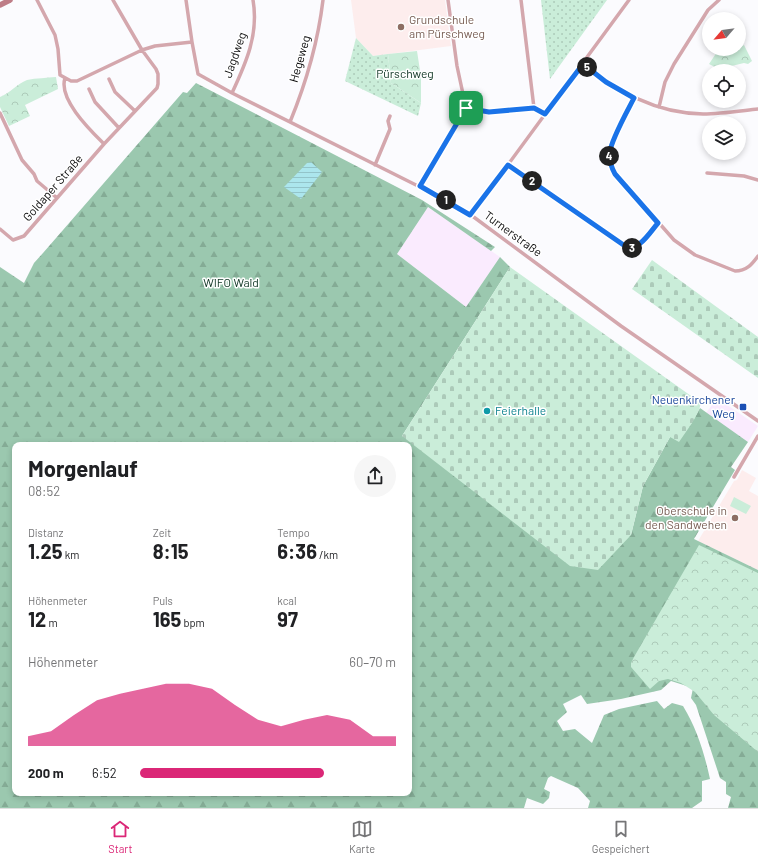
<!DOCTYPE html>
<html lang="de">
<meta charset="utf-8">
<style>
body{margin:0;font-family:Barlow,sans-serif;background:#f6f6f6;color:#202124;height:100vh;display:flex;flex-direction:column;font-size:15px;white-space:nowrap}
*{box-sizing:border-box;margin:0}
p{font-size:13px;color:#757577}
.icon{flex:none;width:22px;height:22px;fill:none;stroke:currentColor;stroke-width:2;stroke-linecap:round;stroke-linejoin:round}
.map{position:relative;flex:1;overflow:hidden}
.details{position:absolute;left:12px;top:442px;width:400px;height:354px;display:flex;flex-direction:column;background:#fff;border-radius:8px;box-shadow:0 2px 6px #0003}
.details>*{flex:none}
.needle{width:26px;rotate:242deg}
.controls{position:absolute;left:702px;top:12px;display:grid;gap:8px}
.controls a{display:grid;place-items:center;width:44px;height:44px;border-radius:50%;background:#fff;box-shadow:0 2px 6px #0003;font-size:20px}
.pin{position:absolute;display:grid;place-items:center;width:34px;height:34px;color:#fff;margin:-17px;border-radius:8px;box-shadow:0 2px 6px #0006}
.km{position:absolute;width:20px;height:20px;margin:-10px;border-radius:50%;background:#222;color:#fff;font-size:11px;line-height:20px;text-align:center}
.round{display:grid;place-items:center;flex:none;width:42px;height:42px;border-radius:21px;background:#f6f6f6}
.headline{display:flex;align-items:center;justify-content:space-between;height:68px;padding:0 16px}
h1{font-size:22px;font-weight:700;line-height:30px}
.metrics{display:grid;grid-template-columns:repeat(3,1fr);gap:6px;height:68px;padding:4px 16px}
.metrics div{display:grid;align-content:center}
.metrics b{font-size:20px;font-weight:700}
.metrics small{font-size:11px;font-weight:400}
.metrics p{font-size:11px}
.chart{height:112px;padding:8px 16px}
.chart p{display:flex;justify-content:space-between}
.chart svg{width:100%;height:72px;margin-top:4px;fill:#db2777;opacity:.7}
ul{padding:0 16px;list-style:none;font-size:13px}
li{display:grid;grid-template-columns:64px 48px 1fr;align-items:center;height:30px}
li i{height:10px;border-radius:5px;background:#db2777}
.menu{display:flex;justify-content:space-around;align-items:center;height:56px;border-top:1px solid #e0e0e0;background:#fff;font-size:11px;color:#757577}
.menu a{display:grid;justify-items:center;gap:2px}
.menu .current{color:#db2777}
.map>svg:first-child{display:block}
</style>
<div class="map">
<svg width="758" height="808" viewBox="0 0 758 808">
<defs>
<pattern id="grass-dots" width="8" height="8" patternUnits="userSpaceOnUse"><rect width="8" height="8" fill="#caedd9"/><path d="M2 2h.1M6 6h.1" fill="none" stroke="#accab9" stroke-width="1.8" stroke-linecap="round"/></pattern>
<pattern id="forest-firs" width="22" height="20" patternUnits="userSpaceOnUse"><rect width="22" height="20" fill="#9bc8af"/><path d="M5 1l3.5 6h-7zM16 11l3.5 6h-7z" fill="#84ab95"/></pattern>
<pattern id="cemetery-stones" width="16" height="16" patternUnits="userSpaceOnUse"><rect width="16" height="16" fill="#caedd9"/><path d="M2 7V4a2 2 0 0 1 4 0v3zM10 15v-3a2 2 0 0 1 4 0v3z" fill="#accab9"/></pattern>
<pattern id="park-crowns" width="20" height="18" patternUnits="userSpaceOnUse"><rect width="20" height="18" fill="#caedd9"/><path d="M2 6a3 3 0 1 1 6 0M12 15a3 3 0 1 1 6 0" fill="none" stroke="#accab9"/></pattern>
<pattern id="water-rules" width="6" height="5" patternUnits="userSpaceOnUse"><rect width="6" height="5" fill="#ace6ed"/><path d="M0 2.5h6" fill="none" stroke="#93c4ca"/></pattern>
</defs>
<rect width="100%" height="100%" fill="#fbfbfe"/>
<path fill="#faebfe" d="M428,207l72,50 -34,50 -69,-53z
M717,398l41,28 -10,16 -42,-29z"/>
<path fill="#fdeded" d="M351,0h94l6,46 -78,10 -17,-18z
M742,470l14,8 -7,13 9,5v74l-60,-29 36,-60 3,-1z"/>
<path fill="url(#grass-dots)" d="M541,0h66l-57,79z
M356,38l17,18 15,-2 3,29 30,20 -3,13 -73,-35z"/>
<path fill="url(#forest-firs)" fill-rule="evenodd" d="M196,83l226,117 73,47 -4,4 -63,-44 -31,47 69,53 34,-50 10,10 -108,169 229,99 12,-49 27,-49 21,-13 9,-16 48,34 -17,25 4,3 -41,69 64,31v238h-30l3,-11 -5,-3v-12l-6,-4 -24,-73 -5,-7 2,-10 -22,-7 -10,9 -40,9 -34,5 -6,-9 -18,9 4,8 -10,9 6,10 12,-2 17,14 12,-28 15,-6 38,-8 7,8 8,-6 11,3c14,23 21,46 27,73l-8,2v20l-10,7h-104l2,-7 -12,-13 -27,-12 -3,2 -4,11 6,3 -1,6 -6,6 -16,-6 -3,10h-524v-541l24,16 10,-20 9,-10 140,-161 4,1zM15,445h394v348h-394z"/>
<path fill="url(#cemetery-stones)" d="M652,260l106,77v41l-126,-89z
M510,267l191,136c-3,14 -14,27 -22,39l-9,-5 -27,49 -12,49 -33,35 -28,-4 -168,-130z"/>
<path fill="url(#park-crowns)" d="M744,45l8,16 -4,3 -4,-1 -25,6 -10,-5 10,-15h10l2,3z
M417,51l4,26v26l-30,-20 -3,-29z
M56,77l2,12 -33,16 5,11 -21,10 -9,-19v-10c10,-4 17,-13 27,-17 9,-2 20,-2 29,-3z
M699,545l59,28v179l-44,-37 -19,-23 -14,-9 -13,-4 -9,2 -9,8 -19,-22v-4l3,-6z"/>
<path fill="#caedd9" d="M734,497l17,9 -5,8 -16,-8z"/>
<path fill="url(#water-rules)" d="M311,162l11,10 -21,27 -17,-12 23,-24z"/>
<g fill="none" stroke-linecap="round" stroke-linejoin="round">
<path stroke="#d4a7ad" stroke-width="3.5" d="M37,0l18,35 3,14 2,26 11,6h6l65,-31 13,-4 37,-4
M186,0l6,42 6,32 34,19 194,97 45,25 150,111 137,95
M521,0l13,108
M583,64c37,28 71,49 120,50 18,0 37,-3 55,-5
M65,78c-7,21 25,52 39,66
M109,79l6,13 20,19
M89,89l6,13 24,26
M232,93c14,-30 27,-59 21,-93
M634,98l-24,51v11l5,13 59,67 21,15 40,16c12,0 17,-7 23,-15
M659,107l6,-25 9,-18 34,-54 11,-10
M466,108l23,4 45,-4 11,6
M0,113l22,47 12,14 3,7 20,17
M290,122c16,-39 28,-80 33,-122
M375,165l15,-36 -2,-8 2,-5
M508,165l122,83 6,-1 22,-24
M707,173l37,3 14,4
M420,186l46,-78 -9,-42 -9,-66
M471,215l158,-215
M0,229l13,11 11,-4 80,-92 53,-56 1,-4v-10l-2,-5 -14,-19 -29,-50
M734,477l24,-41"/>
<path stroke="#be7d87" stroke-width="5.5" d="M0,5l10,-5"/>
</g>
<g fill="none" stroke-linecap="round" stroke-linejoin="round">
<g stroke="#fff" stroke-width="8">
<path id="route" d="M583,64l23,18 28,16c-6,12 -23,42 -24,54 -1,8 1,15 5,22l43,49c-8,9 -19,29 -33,23l-117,-81 -38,50 -50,-29 46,-78 23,4 45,-4 11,6z"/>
</g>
<use href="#route" stroke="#1a73e8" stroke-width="5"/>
</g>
<g fill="#8d6e63" stroke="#fff" stroke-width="1.5">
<circle cx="401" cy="27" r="4"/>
<circle cx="735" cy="518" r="4"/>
</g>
<rect fill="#1a4fb4" stroke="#fff" stroke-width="1.5" x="739" y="403" width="8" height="8" rx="2"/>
<circle fill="#0f9aa8" stroke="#fff" stroke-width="1.5" cx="487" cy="411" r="4"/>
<g text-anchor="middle" stroke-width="3" stroke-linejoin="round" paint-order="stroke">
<g font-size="12" fill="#785e54" stroke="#fff" text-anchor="start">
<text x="409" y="24">Grundschule<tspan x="409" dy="14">am Pürschweg</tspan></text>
<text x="727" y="515" text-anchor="end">Oberschule in<tspan x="727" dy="14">den Sandwehen</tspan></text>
</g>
<g font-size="12" fill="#0c0c0d" stroke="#fff">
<text transform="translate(235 55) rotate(-71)" y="4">Jagdweg</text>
<text transform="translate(300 59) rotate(-74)" y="4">Hegeweg</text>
<text transform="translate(53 188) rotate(-49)" y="4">Goldaper Straße</text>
<text transform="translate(513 234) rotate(36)" y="4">Turnerstraße</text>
</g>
<g font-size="12" fill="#0f3524" stroke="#fff">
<text x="405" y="78">Pürschweg</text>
<text x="231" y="287">WIFO Wald</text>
</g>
<g font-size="12" fill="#164399" stroke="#fff" text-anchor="end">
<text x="735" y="404">Neuenkirchener<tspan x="735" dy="14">Weg</tspan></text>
</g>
<g font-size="12" fill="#0d838f" stroke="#fff" text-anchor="start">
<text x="495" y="415">Feierhalle</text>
</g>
</g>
</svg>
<div class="controls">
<a><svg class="needle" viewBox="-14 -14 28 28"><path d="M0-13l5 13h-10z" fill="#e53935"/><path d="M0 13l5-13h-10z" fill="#757577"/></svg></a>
<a><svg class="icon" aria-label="locate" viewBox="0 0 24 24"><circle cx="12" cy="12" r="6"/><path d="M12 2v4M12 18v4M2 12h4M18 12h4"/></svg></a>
<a><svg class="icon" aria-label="layers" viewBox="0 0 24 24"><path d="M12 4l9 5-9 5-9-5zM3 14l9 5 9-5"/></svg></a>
</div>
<div class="pin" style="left:466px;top:108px;background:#1e9e55"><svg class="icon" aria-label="arrive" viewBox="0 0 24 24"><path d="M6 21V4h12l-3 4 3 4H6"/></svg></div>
<b class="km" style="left:446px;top:200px">1</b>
<b class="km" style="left:532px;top:181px">2</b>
<b class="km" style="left:632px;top:248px">3</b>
<b class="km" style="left:609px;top:156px">4</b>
<b class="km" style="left:587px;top:67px">5</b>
<section class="details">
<div class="headline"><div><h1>Morgenlauf</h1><p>08:52</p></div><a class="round"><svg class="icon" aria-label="share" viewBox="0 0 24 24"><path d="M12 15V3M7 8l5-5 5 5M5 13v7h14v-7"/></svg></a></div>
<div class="metrics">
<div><p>Distanz</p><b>1.25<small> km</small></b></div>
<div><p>Zeit</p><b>8:15</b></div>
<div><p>Tempo</p><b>6:36<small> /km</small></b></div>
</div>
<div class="metrics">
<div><p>Höhenmeter</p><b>12<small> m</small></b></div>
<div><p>Puls</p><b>165<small> bpm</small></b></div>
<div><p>kcal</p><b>97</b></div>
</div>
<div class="chart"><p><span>Höhenmeter</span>60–70 m</p>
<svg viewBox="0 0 160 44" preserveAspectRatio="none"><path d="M0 44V38L10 35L20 25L30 16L40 12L50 9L60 6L70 6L80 9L90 19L100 28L110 32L120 28L130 25L140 28L150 38L160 38V44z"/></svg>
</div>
<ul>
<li><b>200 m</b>6:52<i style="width:72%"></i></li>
</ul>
</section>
</div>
<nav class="menu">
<a class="current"><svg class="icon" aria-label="home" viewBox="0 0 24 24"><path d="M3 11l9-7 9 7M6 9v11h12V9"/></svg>Start</a>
<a><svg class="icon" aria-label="map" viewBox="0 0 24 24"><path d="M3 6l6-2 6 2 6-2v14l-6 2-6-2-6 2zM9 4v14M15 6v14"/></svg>Karte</a>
<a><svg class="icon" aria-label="saved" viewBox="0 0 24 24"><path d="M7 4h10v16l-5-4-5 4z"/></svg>Gespeichert</a>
</nav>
